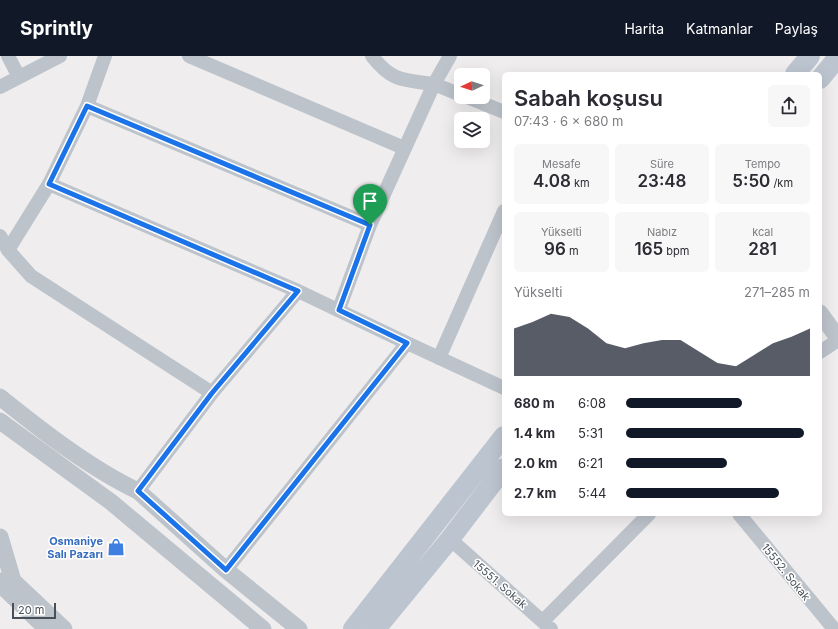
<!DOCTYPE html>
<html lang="tr">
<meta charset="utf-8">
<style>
body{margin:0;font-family:Inter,sans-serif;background:#f7f7f7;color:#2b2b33;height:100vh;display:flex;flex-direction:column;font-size:15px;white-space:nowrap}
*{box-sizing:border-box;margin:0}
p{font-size:13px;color:#7c7c81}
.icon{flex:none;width:22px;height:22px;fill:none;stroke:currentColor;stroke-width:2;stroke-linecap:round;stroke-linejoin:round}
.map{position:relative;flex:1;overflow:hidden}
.side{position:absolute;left:502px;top:16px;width:320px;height:444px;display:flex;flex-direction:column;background:#fff;border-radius:6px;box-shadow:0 4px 16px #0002}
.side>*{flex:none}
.needle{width:26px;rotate:266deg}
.buttons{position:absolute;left:454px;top:12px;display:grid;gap:8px}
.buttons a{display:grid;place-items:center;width:36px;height:36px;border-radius:6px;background:#fff;box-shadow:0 4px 16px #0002;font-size:20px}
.scale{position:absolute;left:12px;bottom:10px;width:44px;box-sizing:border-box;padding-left:4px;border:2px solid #474f58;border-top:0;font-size:11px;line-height:14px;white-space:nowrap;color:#474f58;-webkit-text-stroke:3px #fff;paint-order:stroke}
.pin{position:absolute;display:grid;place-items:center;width:34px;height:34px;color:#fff;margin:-41px -17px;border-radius:50% 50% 50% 0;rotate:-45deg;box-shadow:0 0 4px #0007}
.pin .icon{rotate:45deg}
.round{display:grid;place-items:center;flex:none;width:42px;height:42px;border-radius:6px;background:#f7f7f7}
.head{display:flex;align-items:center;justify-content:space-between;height:68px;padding:0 12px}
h1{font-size:22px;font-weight:600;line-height:30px}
.metrics{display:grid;grid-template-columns:repeat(3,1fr);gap:6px;height:68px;padding:4px 12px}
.metrics div{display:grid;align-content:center;border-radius:6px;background:#f7f7f7;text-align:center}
.metrics b{font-size:17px;font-weight:600}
.metrics small{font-size:11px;font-weight:400}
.metrics p{font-size:11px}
.chart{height:112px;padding:8px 12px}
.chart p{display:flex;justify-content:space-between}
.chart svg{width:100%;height:72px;margin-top:4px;fill:#111827;opacity:.7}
ul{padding:0 12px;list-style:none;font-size:13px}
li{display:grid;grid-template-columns:64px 48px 1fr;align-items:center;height:30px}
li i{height:10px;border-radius:5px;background:#111827}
header{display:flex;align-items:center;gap:24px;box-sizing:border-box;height:56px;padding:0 20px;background:#111827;color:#fff}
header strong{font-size:19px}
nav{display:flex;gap:22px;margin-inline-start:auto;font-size:14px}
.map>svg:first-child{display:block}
</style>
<header>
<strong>Sprintly</strong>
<nav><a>Harita</a><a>Katmanlar</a><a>Paylaş</a></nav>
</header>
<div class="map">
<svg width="838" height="573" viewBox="0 0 838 573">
<rect width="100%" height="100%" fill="#efeded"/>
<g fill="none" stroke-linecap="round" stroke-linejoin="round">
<path stroke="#bdc3cb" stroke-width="14" d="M8,0l11,21
M189,0l215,92
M372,0c20,26 32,24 62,28l16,-28
M0,31l60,-31
M467,41l37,15
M87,50l283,119
M49,128l38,-78 18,-50
M0,180l8,14
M339,253l31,-84 64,-141 27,11
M820,296l18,-12
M439,302l65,-147
M212,337l86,-102
M138,435l74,-98 -181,-117 -23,-26 41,-66 249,107 109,52
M739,458l95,115
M450,483l101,90
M226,514l181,-227 97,45
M543,565l106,-107"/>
<path stroke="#bdc3cb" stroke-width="17" d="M820,257l18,25
M0,341c41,33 91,72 138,94l88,79 73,59
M0,365l111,81 152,127
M0,481l13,44 51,48
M0,525l1,4 46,44"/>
<path stroke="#bcc4cf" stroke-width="20" d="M795,18l15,-18
M820,23l18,-22
M353,573l151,-193
M376,573l74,-90 54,-71"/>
</g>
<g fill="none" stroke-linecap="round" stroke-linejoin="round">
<g stroke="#fff" stroke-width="8">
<path id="route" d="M87,50l283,119 -31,85 68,33 -181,227 -88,-79 74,-98 86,-102 -249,-107z"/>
</g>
<use href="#route" stroke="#1a73e8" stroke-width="5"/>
</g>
<defs>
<g id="shop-bare" transform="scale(1.38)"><path d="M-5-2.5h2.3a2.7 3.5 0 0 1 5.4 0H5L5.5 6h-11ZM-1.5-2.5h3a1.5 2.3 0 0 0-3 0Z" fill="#3f7fe0" stroke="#fff" stroke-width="2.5" paint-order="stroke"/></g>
</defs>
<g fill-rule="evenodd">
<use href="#shop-bare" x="116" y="491"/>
</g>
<g text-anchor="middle" stroke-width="3" stroke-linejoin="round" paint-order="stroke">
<g font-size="11" font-weight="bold" fill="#366cbe" stroke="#fff" text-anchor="end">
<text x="103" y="489">Osmaniye<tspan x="103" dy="13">Salı Pazarı</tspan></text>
</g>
<g font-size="11" fill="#474f58" stroke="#fff">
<text transform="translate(786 516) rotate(51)" y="4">15552. Sokak</text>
<text transform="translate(500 528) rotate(41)" y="4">15551. Sokak</text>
</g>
</g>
</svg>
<div class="buttons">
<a><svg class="needle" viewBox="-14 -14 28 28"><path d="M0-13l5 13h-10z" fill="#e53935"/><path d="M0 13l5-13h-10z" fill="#7c7c81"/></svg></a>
<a><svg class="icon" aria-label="layers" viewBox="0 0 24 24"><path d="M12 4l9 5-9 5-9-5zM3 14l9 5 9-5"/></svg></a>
</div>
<div class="scale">20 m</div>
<div class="pin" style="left:370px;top:169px;background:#1e9e55"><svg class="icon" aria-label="arrive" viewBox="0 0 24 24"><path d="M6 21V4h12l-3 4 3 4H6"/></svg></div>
<section class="side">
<div class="head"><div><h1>Sabah koşusu</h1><p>07:43 · 6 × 680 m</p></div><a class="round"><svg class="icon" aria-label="share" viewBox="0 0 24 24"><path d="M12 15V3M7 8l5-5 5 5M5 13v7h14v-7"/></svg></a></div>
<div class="metrics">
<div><p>Mesafe</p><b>4.08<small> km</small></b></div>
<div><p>Süre</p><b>23:48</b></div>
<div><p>Tempo</p><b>5:50<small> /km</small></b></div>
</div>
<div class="metrics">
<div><p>Yükselti</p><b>96<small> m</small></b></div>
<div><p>Nabız</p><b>165<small> bpm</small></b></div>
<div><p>kcal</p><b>281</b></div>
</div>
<div class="chart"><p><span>Yükselti</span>271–285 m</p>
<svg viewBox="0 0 160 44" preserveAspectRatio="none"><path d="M0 44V15L10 11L20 6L30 8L40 15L50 24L60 27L70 24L80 22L90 22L100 29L110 36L120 38L130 31L140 24L150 20L160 15V44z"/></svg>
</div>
<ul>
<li><b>680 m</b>6:08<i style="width:63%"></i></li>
<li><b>1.4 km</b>5:31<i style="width:97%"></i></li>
<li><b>2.0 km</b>6:21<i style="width:55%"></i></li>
<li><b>2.7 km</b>5:44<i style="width:83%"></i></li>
</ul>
</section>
</div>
